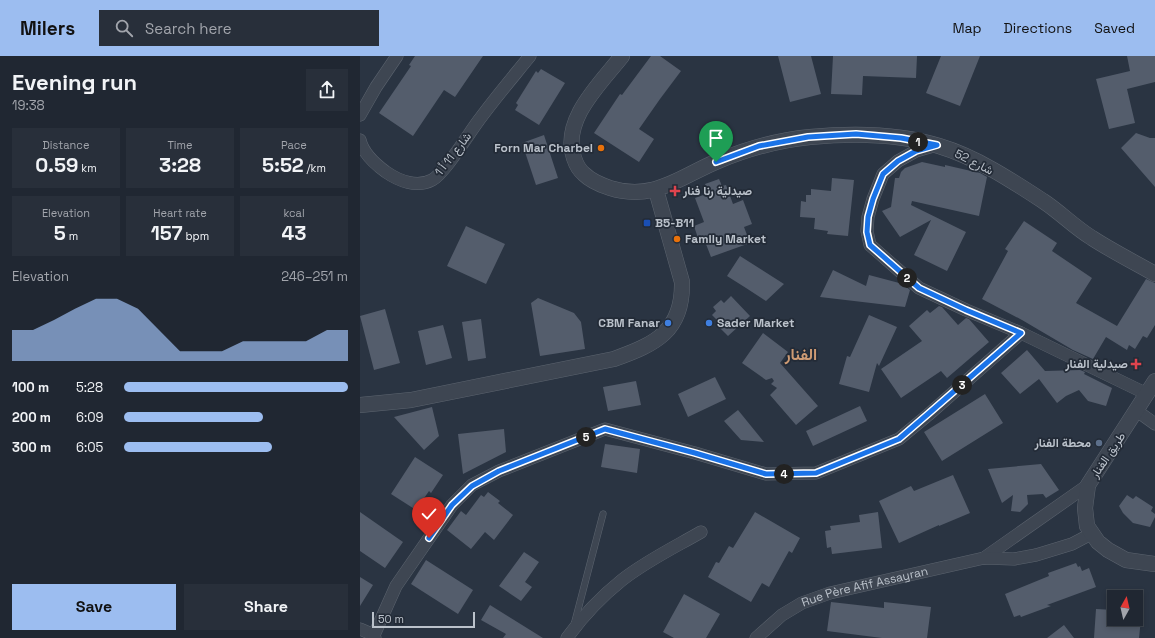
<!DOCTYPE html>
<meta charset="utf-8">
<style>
body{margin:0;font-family:"Space Grotesk",Vazirmatn,sans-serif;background:#282f3a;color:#f1f3f6;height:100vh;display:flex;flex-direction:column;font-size:15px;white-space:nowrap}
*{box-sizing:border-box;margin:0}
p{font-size:13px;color:#a2a5ac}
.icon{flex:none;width:22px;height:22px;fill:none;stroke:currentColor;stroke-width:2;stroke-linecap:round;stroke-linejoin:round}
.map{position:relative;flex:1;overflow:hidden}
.panel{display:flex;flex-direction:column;background:#202732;width:360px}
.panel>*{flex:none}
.needle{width:26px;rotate:8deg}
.tools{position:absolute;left:747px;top:534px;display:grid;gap:8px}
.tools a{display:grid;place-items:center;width:36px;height:36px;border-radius:0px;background:#202732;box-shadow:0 2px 6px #0003,0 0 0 1px #3d444d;font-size:20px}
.scale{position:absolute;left:12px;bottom:10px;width:103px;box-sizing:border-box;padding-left:4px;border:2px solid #bbc2cb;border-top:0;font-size:11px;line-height:14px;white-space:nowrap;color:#bbc2cb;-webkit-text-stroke:3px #232b37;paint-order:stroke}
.pin{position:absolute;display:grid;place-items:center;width:34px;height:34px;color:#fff;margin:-41px -17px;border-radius:50% 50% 50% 0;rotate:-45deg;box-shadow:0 0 4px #0007}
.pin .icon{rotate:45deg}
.km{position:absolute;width:20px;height:20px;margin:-10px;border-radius:50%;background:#222;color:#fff;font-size:11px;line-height:20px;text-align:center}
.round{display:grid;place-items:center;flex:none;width:42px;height:42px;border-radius:0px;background:#282f3a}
.overview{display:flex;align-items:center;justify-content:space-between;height:68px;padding:0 12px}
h1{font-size:22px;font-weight:800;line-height:30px}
.figures{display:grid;grid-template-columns:repeat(3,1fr);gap:6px;height:68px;padding:4px 12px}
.figures div{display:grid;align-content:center;border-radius:0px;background:#282f3a;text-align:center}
.figures b{font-size:20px;font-weight:800}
.figures small{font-size:11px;font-weight:400}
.figures p{font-size:11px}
.chart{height:112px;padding:8px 12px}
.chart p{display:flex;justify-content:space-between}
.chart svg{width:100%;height:72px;margin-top:4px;fill:#9cbdf0;opacity:.7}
.button{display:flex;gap:8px;margin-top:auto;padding:8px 12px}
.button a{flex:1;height:46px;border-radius:0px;background:#9cbdf0;color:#111;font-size:16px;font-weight:800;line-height:46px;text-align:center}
.button a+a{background:#282f3a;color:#f1f3f6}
ul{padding:0 12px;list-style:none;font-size:13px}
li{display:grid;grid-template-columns:64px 48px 1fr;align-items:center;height:30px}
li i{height:10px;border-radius:5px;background:#9cbdf0}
header{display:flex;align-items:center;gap:24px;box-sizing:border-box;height:56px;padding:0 20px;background:#9cbdf0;color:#111}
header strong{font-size:19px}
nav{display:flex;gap:22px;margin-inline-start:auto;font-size:14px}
.search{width:280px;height:36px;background:#282f3a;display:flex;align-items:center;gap:10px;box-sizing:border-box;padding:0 14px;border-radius:0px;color:#a2a5ac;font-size:15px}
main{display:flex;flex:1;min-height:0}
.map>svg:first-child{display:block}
</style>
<header>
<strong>Milers</strong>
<div class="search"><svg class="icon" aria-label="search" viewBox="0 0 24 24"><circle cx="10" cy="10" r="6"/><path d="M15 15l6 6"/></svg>Search here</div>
<nav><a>Map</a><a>Directions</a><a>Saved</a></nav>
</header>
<main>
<section class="panel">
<div class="overview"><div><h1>Evening run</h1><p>19:38</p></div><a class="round"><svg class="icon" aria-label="share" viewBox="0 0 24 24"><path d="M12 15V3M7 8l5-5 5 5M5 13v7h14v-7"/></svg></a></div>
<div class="figures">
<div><p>Distance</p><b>0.59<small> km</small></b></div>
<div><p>Time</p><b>3:28</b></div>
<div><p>Pace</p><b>5:52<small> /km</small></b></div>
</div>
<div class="figures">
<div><p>Elevation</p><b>5<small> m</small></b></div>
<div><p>Heart rate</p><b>157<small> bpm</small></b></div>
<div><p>kcal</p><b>43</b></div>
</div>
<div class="chart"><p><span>Elevation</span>246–251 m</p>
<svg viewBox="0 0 160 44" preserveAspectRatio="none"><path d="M0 44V25L10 25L20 19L30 12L40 6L50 6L60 12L70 25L80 38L90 38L100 38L110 32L120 32L130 32L140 32L150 25L160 25V44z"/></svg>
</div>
<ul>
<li><b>100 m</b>5:28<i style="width:100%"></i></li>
<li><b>200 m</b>6:09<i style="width:62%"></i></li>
<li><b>300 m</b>6:05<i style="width:66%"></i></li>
</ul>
<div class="button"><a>Save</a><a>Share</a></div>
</section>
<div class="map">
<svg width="795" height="582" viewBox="0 0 795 582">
<rect width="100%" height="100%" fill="#2a3442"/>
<path fill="#545d6c" d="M55,0h68l-28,41 -11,-7 -31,46 -34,-23 32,-47 -2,-1z
M291,0h9l21,15 -21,28 -21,30 15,10 -15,23 -45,-29 26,-39 2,1z
M418,0h33l10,38 -31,8z
M473,0h84l-1,22 -53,-2 -1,19 -31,-1z
M581,0h39l-20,50 -34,-13z
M767,0h28v26l-28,7 8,34 -26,6 -13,-50 34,-8z
M181,13l24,14 -26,42 -24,-15 3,-5 -2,-2 20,-32 2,2z
M776,77l14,5h5v49l-34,-39z
M184,79l14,43 -22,7 -14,-42z
M562,106l23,5v-2l35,8 7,4 -8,39 -67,-15 -1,4 55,27 -19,39 -33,-16 17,-35 -31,17 -18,-26 9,-4 4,-29h4l2,-6 4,-4z
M472,122l22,2 -6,56 -21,-2 1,-3 -14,-2 1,-11 -15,-1 1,-16 5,1v-7h5v-6l20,2z
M359,123l3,7 4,-1 7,19 10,-4 9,24 -8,3 6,16 -39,14 -7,-18 -5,2 -5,-15 10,-4 -9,-24 14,-5 -4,-9z
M664,165l33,22 -5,8 40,27 -16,25 41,23 29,-47 9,4v42l-8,13 -4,-2 -8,13 -6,-4 -2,5 -21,-13 -13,22 -20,-9 -51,-30 -40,-21 26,-48 -3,-2z
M106,170l39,18 -19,40 -39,-18z
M380,200l44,28 -18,17 -20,-13 -19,-12z
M473,214l33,16 3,-11 34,9 7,6 -5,17 -85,-10z
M371,240l19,20 -22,20 -12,-12 2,-3 -6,-6 4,-4 -3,-4 8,-7 3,3z
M178,242l36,15 7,9 4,27 -45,7 -9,-53z
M579,250l3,1 16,18 8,-7 3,1 20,23 -42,36 -6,-7 -40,27 -20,-29 41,-28 -13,-15 18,-16 3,3z
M25,253l15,54 -26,7 -14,-54z
M509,259l28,12 -18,39 -2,-3 -8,29 -30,-8 8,-28 3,1z
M121,263l5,39 -18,3 -6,-39z
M83,269l9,33 -26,7 -8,-34z
M403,277l25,19 -8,11 38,43 -22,19 -26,-30 7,-7 -6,-4 3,-3 -2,-3 -6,2 -24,-17z
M667,294l18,21 35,-1 5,2 -1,2 28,14 -6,18 -18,-5 -9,-11 -13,6 -9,7 -18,-24 -19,15 -19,-21z
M355,321l11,22 -38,18 -10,-23z
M276,325l5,24 -33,6 -5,-24z
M625,338l18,29 -61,38 -18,-29z
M500,350l7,15 -54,25 -7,-15z
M72,351l7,29 -15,14 -30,-33z
M378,354l26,32 -23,-2 -17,-19z
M144,373l2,23 -43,22 -5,-40z
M245,388l35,5 -3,24 -36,-6z
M55,401l28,18 -12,18 -2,-2 -13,19 -25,-16z
M681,408l18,26 -13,8 -3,-4 -16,1 1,9 -8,8 -9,-1 2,-16 -11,8 -14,-34z
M593,419l17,38 -31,13v-1l-40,18 -20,-42 32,-15 3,5z
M128,436l12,9 -2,2 15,12 -19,25 -9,-8 -14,17 -24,-19 14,-19 5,4 15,-20 3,2z
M767,439l6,4 3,-3 17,11 -2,4 4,3v3l-5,10 -17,-4 -10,-10 -4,-7z
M0,456l43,30 -18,26 -25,-17z
M395,456l45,26 -8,15 -3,-2 -20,36 -7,-4 -11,19 -43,-25 8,-15 3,1 10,-17 4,2z
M518,456l4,36 -50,6 -1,-7 -4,1 -2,-17 6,-1 -1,-4 30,-4 -1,-7z
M164,496l15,10 -14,20 7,5 -11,14 -22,-15z
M66,504l47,30 -15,24 -47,-30z
M716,507l2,4 2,-1 2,5 7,-3 7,19 -49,18 4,1 -30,11 -1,-2 -6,2 -9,-23 44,-18 -1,-3z
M0,521l13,8 -13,21z
M324,538l36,20 -14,24h-32l-11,-6z
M471,546l53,6v-6l47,5 -4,31h-45l-55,-7z
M130,549l53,33h-40l3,-4 -25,-14z
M736,553l18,1v9h27l-2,19h-45z
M704,569l10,13h-27z"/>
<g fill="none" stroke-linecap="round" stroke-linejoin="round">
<g stroke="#5c646f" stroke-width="7">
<path id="service" d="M214,569l29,-111"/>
</g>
<g stroke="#5c646f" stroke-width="13">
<g id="minor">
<path d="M0,59l16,-28 21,-31"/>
<path d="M0,84c3,13 15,24 26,32 13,9 31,16 46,8 13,-7 37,-47 47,-60 16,-22 34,-43 51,-64"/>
<path d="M577,89l-21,6 -18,10 -15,13 -10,25 -5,18 -1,14 3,14 49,43 47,22 55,23 126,61"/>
<path d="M777,355l18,13"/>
<path d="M624,502l104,-73"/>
<path d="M0,573l14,6"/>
<path d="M15,582l-1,-3 22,-49 56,-81 20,-20 27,-14 106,-42 90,24 71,21 50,-1 83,-34 29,-24 93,-82"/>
<path d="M207,582c15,-21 35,-42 55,-58 24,-19 53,-33 79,-48"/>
<path id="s1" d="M396,582l26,-23 20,-12 28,-10 154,-35 30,1 22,-4 36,-11 19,-10"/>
</g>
</g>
<g stroke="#5c646f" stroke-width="16">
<path id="tertiary" d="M262,0c-22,28 -61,64 -48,102 2,6 5,12 10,16 7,7 17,11 26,14 44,14 71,-12 108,-27 29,-12 60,-21 92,-24 42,-4 88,-4 129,9 37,11 72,34 104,55 17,11 31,26 49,37 20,13 42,24 63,36
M795,325l-67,104 -3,23 2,18 11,16 10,8 18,10 29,4
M0,349l51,-5 203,-41c42,-15 69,-28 68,-77l-26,-92"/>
</g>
<use href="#service" stroke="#3e4652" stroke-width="6"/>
<use href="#minor" stroke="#3e4652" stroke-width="12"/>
<use href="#tertiary" stroke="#3e4652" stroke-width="15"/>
</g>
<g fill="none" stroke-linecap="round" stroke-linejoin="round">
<g stroke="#fff" stroke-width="8">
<path id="route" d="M69,482l23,-33 20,-19 27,-15 106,-42 90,24 71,21 50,-1 83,-34 29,-25 93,-81 -55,-23 -47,-22 -49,-43 -3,-13 1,-15 5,-18 10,-25 15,-13 18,-10 21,-6 -36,-7 -45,-4 -48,3 -49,9 -43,16"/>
</g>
<use href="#route" stroke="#1a73e8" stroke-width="5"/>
</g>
<g fill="#e8710a" stroke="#232b37" stroke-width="1.5">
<circle cx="241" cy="92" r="4"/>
<circle cx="317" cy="183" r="4"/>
</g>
<g fill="#e0444e" stroke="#232b37" stroke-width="1.5">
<path d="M313 129h4v4h4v4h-4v4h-4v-4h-4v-4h4z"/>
<path d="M774 302h4v4h4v4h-4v4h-4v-4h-4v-4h4z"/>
</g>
<rect fill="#1a4fb4" stroke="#232b37" stroke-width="1.5" x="283" y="163" width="8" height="8" rx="2"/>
<g fill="#3f7fe0" stroke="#232b37" stroke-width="1.5">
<circle cx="308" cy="267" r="4"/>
<circle cx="349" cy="267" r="4"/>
</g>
<circle fill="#5c6f8a" stroke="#232b37" stroke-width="1.5" cx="739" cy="387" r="4"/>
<g text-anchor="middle" stroke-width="3.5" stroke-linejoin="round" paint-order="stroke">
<g font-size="12" font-weight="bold" fill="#bbc2cb" stroke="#232b37" text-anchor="end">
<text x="233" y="96">Forn Mar Charbel</text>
<text x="323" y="139" text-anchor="start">صيدلية رنا فنار</text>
<text x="295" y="171" text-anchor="start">B5-B11</text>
<text x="325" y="187" text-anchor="start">Family Market</text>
<text x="300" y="271">CBM Fanar</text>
<text x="357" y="271" text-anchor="start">Sader Market</text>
<text x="768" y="312">صيدلية الفنار</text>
<text x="731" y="391">محطة الفنار</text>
</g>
<g font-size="12" fill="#bbc2cb" stroke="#232b37">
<text transform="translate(93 98) rotate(-52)" y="4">شارع 11 أ 1</text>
<text transform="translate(614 106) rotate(27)" y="4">شارع 52</text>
<text transform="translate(748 399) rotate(-56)" y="4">طريق الفنار</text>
<text dy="4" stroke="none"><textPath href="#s1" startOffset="123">Rue Père Afif Assayran</textPath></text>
</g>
<g font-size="16" font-weight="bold" fill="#ce9b74" stroke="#232b37">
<text x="441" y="304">الفنار</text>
</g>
</g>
</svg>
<div class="tools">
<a><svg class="needle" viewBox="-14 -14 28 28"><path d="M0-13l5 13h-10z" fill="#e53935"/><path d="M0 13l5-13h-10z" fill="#a2a5ac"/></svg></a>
</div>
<div class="scale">50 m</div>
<div class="pin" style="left:356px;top:106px;background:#1e9e55"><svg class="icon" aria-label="arrive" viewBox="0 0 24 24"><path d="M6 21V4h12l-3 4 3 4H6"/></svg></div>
<div class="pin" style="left:69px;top:482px;background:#d93025"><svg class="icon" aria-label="check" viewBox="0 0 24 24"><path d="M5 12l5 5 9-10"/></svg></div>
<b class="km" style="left:558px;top:86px">1</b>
<b class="km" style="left:547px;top:222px">2</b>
<b class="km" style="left:602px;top:329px">3</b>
<b class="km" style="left:424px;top:418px">4</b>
<b class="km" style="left:226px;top:381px">5</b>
</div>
</main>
